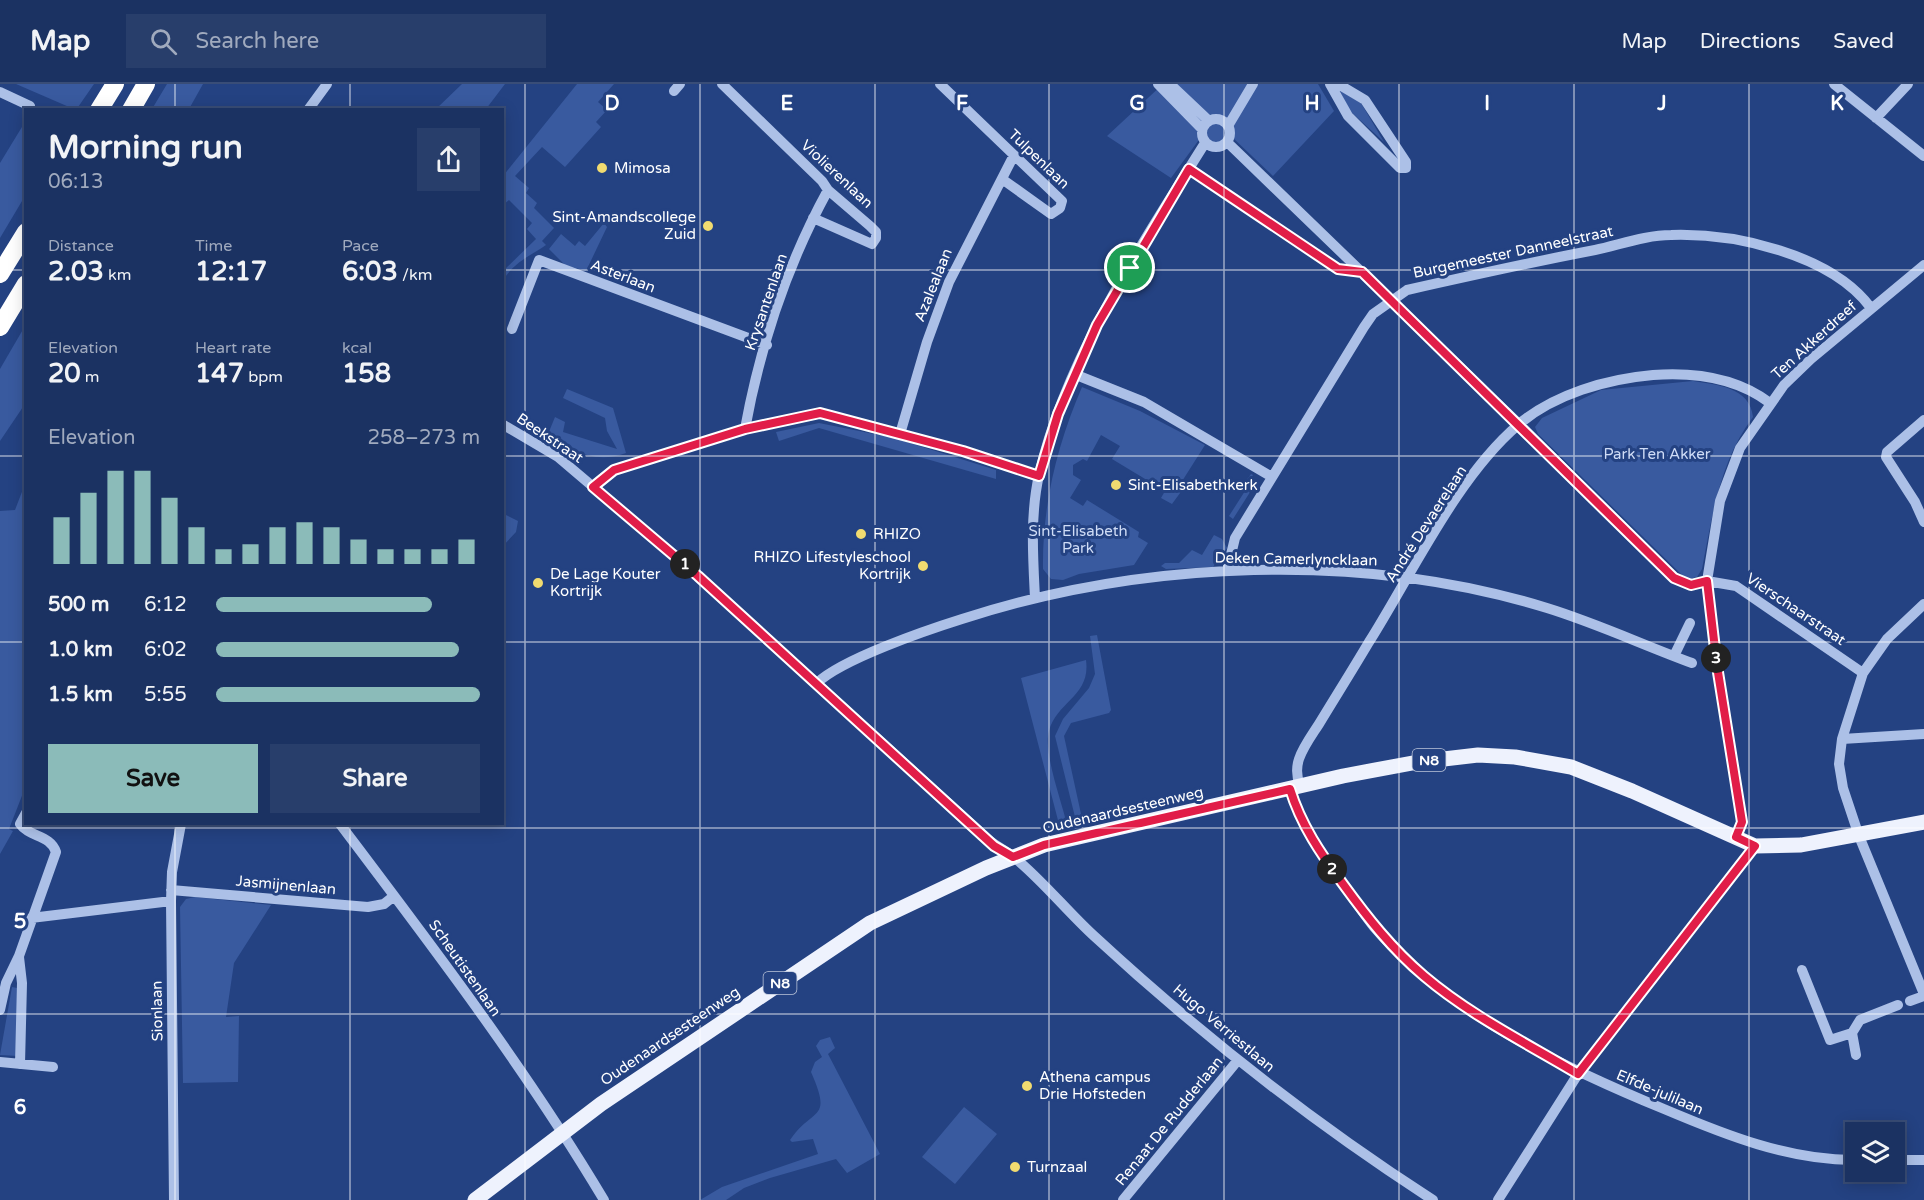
<!DOCTYPE html>
<meta charset="utf-8">
<style>
body{margin:0;font-family:"Varela Round",sans-serif;background:#283e6b;color:#f1f3f6;height:100vh;display:flex;flex-direction:column;font-size:22px;white-space:nowrap}
*{box-sizing:border-box;margin:0}
p{font-size:20px;color:#a0aabe}
.icon{flex:none;width:33px;height:33px;fill:none;stroke:currentColor;stroke-width:2;stroke-linecap:round;stroke-linejoin:round}
.map{position:relative;flex:1;overflow:hidden}
.panel{position:absolute;left:24px;top:24px;width:480px;height:717px;display:flex;flex-direction:column;background:#1b3262;border-radius:0px;box-shadow:0 3px 15px #0003,0 0 0 2px #394d77}
.panel>*{flex:none}
.tools{position:absolute;left:1845px;top:1038px;display:grid;gap:12px}
.tools a{display:grid;place-items:center;width:60px;height:60px;border-radius:0px;background:#1b3262;box-shadow:0 3px 15px #0003,0 0 0 2px #394d77;font-size:30px}
.pin{position:absolute;display:grid;place-items:center;width:51px;height:51px;color:#fff;margin:-26px;border:3px solid #fff;border-radius:50%;box-shadow:0 2px 6px #0007}
.km{position:absolute;width:30px;height:30px;margin:-15px;border-radius:50%;background:#222;color:#fff;font-size:16px;line-height:30px;text-align:center}
.round{display:grid;place-items:center;flex:none;width:63px;height:63px;border-radius:0px;background:#283e6b}
.head{display:flex;align-items:center;justify-content:space-between;height:102px;padding:0 24px}
h1{font-size:33px;font-weight:700;line-height:45px}
.metrics{display:grid;grid-template-columns:repeat(3,1fr);gap:9px;height:102px;padding:6px 24px}
.metrics div{display:grid;align-content:center}
.metrics b{font-size:26px;font-weight:700}
.metrics small{font-size:16px;font-weight:400}
.metrics p{font-size:16px}
.chart{height:168px;padding:12px 24px}
.chart p{display:flex;justify-content:space-between}
.chart svg{width:100%;height:108px;margin-top:6px;stroke:#8bbbb9;stroke-width:6}
.cta{display:flex;gap:12px;margin-top:auto;padding:12px 24px}
.cta a{flex:1;height:69px;border-radius:0px;background:#8bbbb9;color:#111;font-size:24px;font-weight:700;line-height:69px;text-align:center}
.cta a+a{background:#283e6b;color:#f1f3f6}
ul{padding:0 24px;list-style:none;font-size:20px}
li{display:grid;grid-template-columns:96px 72px 1fr;align-items:center;height:45px}
li i{height:15px;border-radius:8px;background:#8bbbb9}
header{display:flex;align-items:center;gap:36px;box-sizing:border-box;height:84px;padding:0 30px;background:#1b3262;border-bottom:2px solid #394d77}
header strong{font-size:28px}
nav{display:flex;gap:33px;margin-inline-start:auto;font-size:21px}
.search{width:420px;height:54px;background:#283e6b;display:flex;align-items:center;gap:15px;box-sizing:border-box;padding:0 21px;border-radius:0px;color:#a0aabe;font-size:22px}
.map>svg:first-child{display:block}
</style>
<header>
<strong>Map</strong>
<div class="search"><svg class="icon" aria-label="search" viewBox="0 0 24 24"><circle cx="10" cy="10" r="6"/><path d="M15 15l6 6"/></svg>Search here</div>
<nav><a>Map</a><a>Directions</a><a>Saved</a></nav>
</header>
<div class="map">
<svg width="1924" height="1116" viewBox="0 0 1924 1116">
<rect width="100%" height="100%" fill="#244282"/>
<path fill="#395a9f" d="M16,0h78l-18,26z
M167,0h36l-14,25h-37z
M462,0h43l-19,25h-50z
M577,0h37l-16,18 9,8 -11,12 5,5 -36,40 -23,-20 -27,29 14,12 -3,5 11,10 -3,5 20,20 -12,13 4,4c-19,13 -30,16 -43,35v-9l33,-32 -9,-10 5,-6 -23,-23 -6,5v-29z
M1163,0h155l16,27 -61,65 -40,-38 -17,10 -6,-1 -9,-10 -30,41 -64,-42z
M1339,6l22,13 23,39 -34,-31z
M25,38v74l-25,42v-75z
M604,139l3,4 -21,44 -21,-6 -16,-16 12,-15 14,12 4,-5 6,5z
M25,242v78l-25,37v-72z
M1693,297c24,4 57,6 60,36 -33,43 -41,100 -51,152l-5,8 -8,2 -7,-4 -144,-141 -3,-7 7,-9 59,-28z
M1082,303l58,24 65,34 -26,41 4,3 -11,15 -11,-6 4,-7 -53,-32 8,-13 -19,-11 -14,26 -4,-2 -10,6v10l8,5 -11,18 13,8 4,-6 52,32 -1,5 10,6 -14,22 -55,9 -16,6 -12,-1 -8,-10c-1,-63 14,-124 39,-182z
M567,305l46,19 13,45c-31,11 -51,-2 -80,-14l9,-22 10,5 -2,10 54,17 -10,-18 -2,-13 -42,-20z
M819,339l75,15 102,32v9l-177,-51 -40,13 -3,-9z
M1251,390l2,1 -7,11 6,3 -19,30 -4,-3 16,-25 -4,-3z
M25,400v304l-16,41 4,2 -13,23v-343l15,-1z
M502,429l16,8 -2,11 -13,14z
M1214,451l8,4 5,9 -14,19 -47,2 -5,-3 4,-3h14l13,-13 10,5z
M1097,551l14,75 -2,3 -38,10 -7,13 19,87 -6,2 -22,-89 8,-17 26,-31 6,-14 -5,-38z
M1086,576c5,36 -29,41 -37,71 -6,22 13,71 18,94l-7,3 -39,-150z
M195,813l76,8 -37,58 -8,54 13,-1 -1,66 -55,1 -3,-176 6,-8z
M12,903l5,1 1,68 -18,-1z
M830,953l5,11 -7,6 52,100 -33,19 -11,-14 -66,19 -26,10 -18,12h-26l22,-13 96,-33 -5,-15 -21,3 -2,-2c23,-34 43,-18 21,-68l4,-10 7,-5 -6,-11 4,-6z
M964,1023l33,27 -42,50 -33,-27z"/>
<g fill="none" stroke-linecap="round" stroke-linejoin="round">
<path stroke="#acc0e7" stroke-width="10" d="M722,0l100,97 6,9 42,36 6,6v6l-4,6 -59,-26
M940,0l122,117 -2,7 -9,6 -49,-35
M1158,0l44,45
M1170,0l39,37
M1330,0l18,32 52,52h6v-6l-41,-62 -27,-16
M1834,0l90,72
M674,7l6,-7
M0,8l30,14
M308,26l19,-26
M1876,34l32,-34
M1202 49a14 14 0 1 1 28 0a14 14 0 1 1-28 0Z
M1228,42l25,-42
M1227,58l292,282 155,154 17,7 16,-4 29,5 127,87
M1189,85l149,100 24,3
M512,245l27,-69 228,85
M1074,290l70,28 128,75
M1924,336l-37,32 -1,5 29,45 9,20
M502,340l56,33 140,119 291,264c8,7 18,11 26,18 28,23 51,52 78,77 106,98 219,187 340,265
M745,345c15,-82 43,-166 83,-239
M900,350l27,-92 22,-60 65,-127
M593,403l21,-17 131,-41 75,-16 143,38 76,25
M1227,487l8,-33 129,-211 9,-13 34,-24c62,-14 125,-28 188,-40 24,-5 51,-15 76,-15 64,-2 160,19 200,73
M1035,514c-2,-40 -5,-83 4,-123 26,-115 104,-233 166,-332
M1924,520l-37,35 -24,34 -21,66 -3,25 4,24 16,48 65,158
M1674,572l16,-33
M817,599c25,-24 110,-53 145,-64 182,-59 401,-68 585,-11 49,15 96,37 145,55
M1842,655l82,-5
M1300,702c-3,-8 -4,-18 -1,-27 4,-12 13,-24 20,-35 17,-28 34,-55 50,-82 43,-68 88,-165 149,-217 36,-31 89,-46 135,-50 41,-3 84,3 117,28
M1290,705c12,37 32,67 55,98 10,13 19,28 29,40 75,87 186,139 290,182 59,25 126,52 192,51
M340,740c92,122 186,245 264,376
M1736,753l6,-16 -25,-155 -10,-85 13,-80 20,-53 44,-63 27,-26 113,-94
M171,806l197,17 16,-3 10,-8
M31,834l140,-17
M19,873l3,26 -2,81
M1802,886l28,70 22,-7 8,-13 38,-15
M1910,917l14,-5
M0,926l6,-27 13,-27 37,-104c-5,-17 -27,-15 -36,-28l6,-11
M1852,949l4,22
M0,978l53,5
M1894,1076h30
M174,1116l-3,-299 1,-29 9,-48
M1123,1116l115,-140
M1498,1116l80,-126 177,-228"/>
<path stroke="#eef2fd" stroke-width="15" d="M475,1116l126,-96 269,-181 116,-55 58,-23 299,-69 75,-14 60,-7 37,2 56,10 61,24 123,55 46,-1 123,-23"/>
<path stroke="#fff" stroke-width="18" d="M99,26l16,-26
M131,26l15,-26
M0,190l26,-42
M0,243l26,-43"/>
</g>
<g fill="none" stroke-linecap="round" stroke-linejoin="round">
<g stroke="#fff" stroke-width="12">
<path id="route" d="M1189,85l149,100 24,3 312,306 17,7 16,-4 10,85 25,156 -6,15 19,9 -177,228c-52,-31 -108,-59 -154,-98 -32,-27 -57,-59 -81,-92 -22,-30 -42,-59 -53,-95l-246,56 -31,12 -19,-11 -296,-270 -105,-89 21,-17 131,-41 75,-16 143,38 76,25 19,-62 39,-89z"/>
</g>
<use href="#route" stroke="#e11d48" stroke-width="8"/>
</g>
<path fill="none" stroke="#fff" stroke-width="1.5" stroke-opacity="0.55" d="M175,0v26M350,0v26M525,0v1116M700,0v1116M875,0v1116M1049,0v1116M1224,0v1116M1399,0v1116M1574,0v1116M1749,0v1116M0,186h26M502,186h1422M0,372h26M502,372h1422M0,558h26M502,558h1422M175,740v376M350,740v376M0,744h1924M0,930h1924"/>
<g fill="#f1db70" stroke="#244282" stroke-width="2">
<circle cx="602" cy="84" r="6"/>
<circle cx="708" cy="142" r="6"/>
<circle cx="1116" cy="401" r="6"/>
<circle cx="861" cy="450" r="6"/>
<circle cx="923" cy="482" r="6"/>
<circle cx="538" cy="499" r="6"/>
<circle cx="1027" cy="1002" r="6"/>
<circle cx="1015" cy="1083" r="6"/>
</g>
<g text-anchor="middle" stroke-width="6" stroke-linejoin="round" paint-order="stroke">
<g fill="#244282" stroke="#bdc6da" stroke-width="1.5">
<rect x="1412.5" y="665" width="33" height="22" rx="4.5"/>
<rect x="763.5" y="888" width="33" height="22" rx="4.5"/>
</g>
<g font-size="14" font-weight="bold" fill="#fff">
<text x="1429" y="681">N8</text>
<text x="780" y="904">N8</text>
</g>
<g font-size="15" fill="#fff" stroke="#244282">
<text transform="translate(1039 75) rotate(44)" y="5">Tulpenlaan</text>
<text transform="translate(837 90) rotate(43)" y="5">Violierenlaan</text>
<text transform="translate(1513 168) rotate(-12)" y="5">Burgemeester Danneelstraat</text>
<text transform="translate(623 192) rotate(21)" y="5">Asterlaan</text>
<text transform="translate(933 201) rotate(-68)" y="5">Azalealaan</text>
<text transform="translate(766 218) rotate(-71)" y="5">Krysantenlaan</text>
<text transform="translate(1814 256) rotate(-42)" y="5">Ten Akkerdreef</text>
<text transform="translate(550 354) rotate(34)" y="5">Beekstraat</text>
<text transform="translate(1426 440) rotate(-57)" y="5">André Devaerelaan</text>
<text transform="translate(1296 475) rotate(1)" y="5">Deken Camerlyncklaan</text>
<text transform="translate(1796 525) rotate(34)" y="5">Vierschaarstraat</text>
<text transform="translate(1123 726) rotate(-13)" y="5">Oudenaardsesteenweg</text>
<text transform="translate(286 801) rotate(5)" y="5">Jasmijnenlaan</text>
<text transform="translate(465 884) rotate(55)" y="5">Scheutistenlaan</text>
<text transform="translate(157 927) rotate(-91)" y="5">Sionlaan</text>
<text transform="translate(1224 944) rotate(40)" y="5">Hugo Verriestlaan</text>
<text transform="translate(670 952) rotate(-34)" y="5">Oudenaardsesteenweg</text>
<text transform="translate(1660 1008) rotate(23)" y="5">Elfde-julilaan</text>
<text transform="translate(1169 1037) rotate(-51)" y="5">Renaat De Rudderlaan</text>
</g>
<g font-size="15" fill="#fff" stroke="#244282" text-anchor="start">
<text x="614" y="89">Mimosa</text>
<text x="696" y="138" text-anchor="end">Sint-Amandscollege<tspan x="696" dy="17">Zuid</tspan></text>
<text x="1128" y="406">Sint-Elisabethkerk</text>
<text x="873" y="455">RHIZO</text>
<text x="911" y="478" text-anchor="end">RHIZO Lifestyleschool<tspan x="911" dy="17">Kortrijk</tspan></text>
<text x="550" y="495">De Lage Kouter<tspan x="550" dy="17">Kortrijk</tspan></text>
<text x="1039" y="998">Athena campus<tspan x="1039" dy="17">Drie Hofsteden</tspan></text>
<text x="1027" y="1088">Turnzaal</text>
</g>
<g font-size="15" fill="#cfdcf6" stroke="#244282">
<text x="1657" y="375">Park Ten Akker</text>
<text x="1078" y="452">Sint-Elisabeth<tspan x="1078" dy="17">Park</tspan></text>
</g>
</g>
<g font-size="20" text-anchor="middle" font-weight="bold" fill="#fff" stroke="#244282" stroke-width="6" stroke-linejoin="round" paint-order="stroke">
<text x="612" y="26">D</text>
<text x="787" y="26">E</text>
<text x="962" y="26">F</text>
<text x="1137" y="26">G</text>
<text x="1312" y="26">H</text>
<text x="1487" y="26">I</text>
<text x="1662" y="26">J</text>
<text x="1837" y="26">K</text>
<text x="20" y="844">5</text>
<text x="20" y="1030">6</text>
</g>
</svg>
<div class="tools">
<a><svg class="icon" aria-label="layers" viewBox="0 0 24 24"><path d="M12 4l9 5-9 5-9-5zM3 14l9 5 9-5"/></svg></a>
</div>
<div class="pin" style="left:1130px;top:184px;background:#1e9e55"><svg class="icon" aria-label="arrive" viewBox="0 0 24 24"><path d="M6 21V4h12l-3 4 3 4H6"/></svg></div>
<b class="km" style="left:685px;top:480px">1</b>
<b class="km" style="left:1332px;top:785px">2</b>
<b class="km" style="left:1716px;top:574px">3</b>
<section class="panel">
<div class="head"><div><h1>Morning run</h1><p>06:13</p></div><a class="round"><svg class="icon" aria-label="share" viewBox="0 0 24 24"><path d="M12 15V3M7 8l5-5 5 5M5 13v7h14v-7"/></svg></a></div>
<div class="metrics">
<div><p>Distance</p><b>2.03<small> km</small></b></div>
<div><p>Time</p><b>12:17</b></div>
<div><p>Pace</p><b>6:03<small> /km</small></b></div>
</div>
<div class="metrics">
<div><p>Elevation</p><b>20<small> m</small></b></div>
<div><p>Heart rate</p><b>147<small> bpm</small></b></div>
<div><p>kcal</p><b>158</b></div>
</div>
<div class="chart"><p><span>Elevation</span>258–273 m</p>
<svg viewBox="0 0 160 44" preserveAspectRatio="none"><path d="M5 44V25M15 44V15M25 44V6M35 44V6M45 44V17M55 44V29M65 44V38M75 44V36M85 44V29M95 44V27M105 44V29M115 44V34M125 44V38M135 44V38M145 44V38M155 44V34"/></svg>
</div>
<ul>
<li><b>500 m</b>6:12<i style="width:82%"></i></li>
<li><b>1.0 km</b>6:02<i style="width:92%"></i></li>
<li><b>1.5 km</b>5:55<i style="width:100%"></i></li>
</ul>
<div class="cta"><a>Save</a><a>Share</a></div>
</section>
</div>
